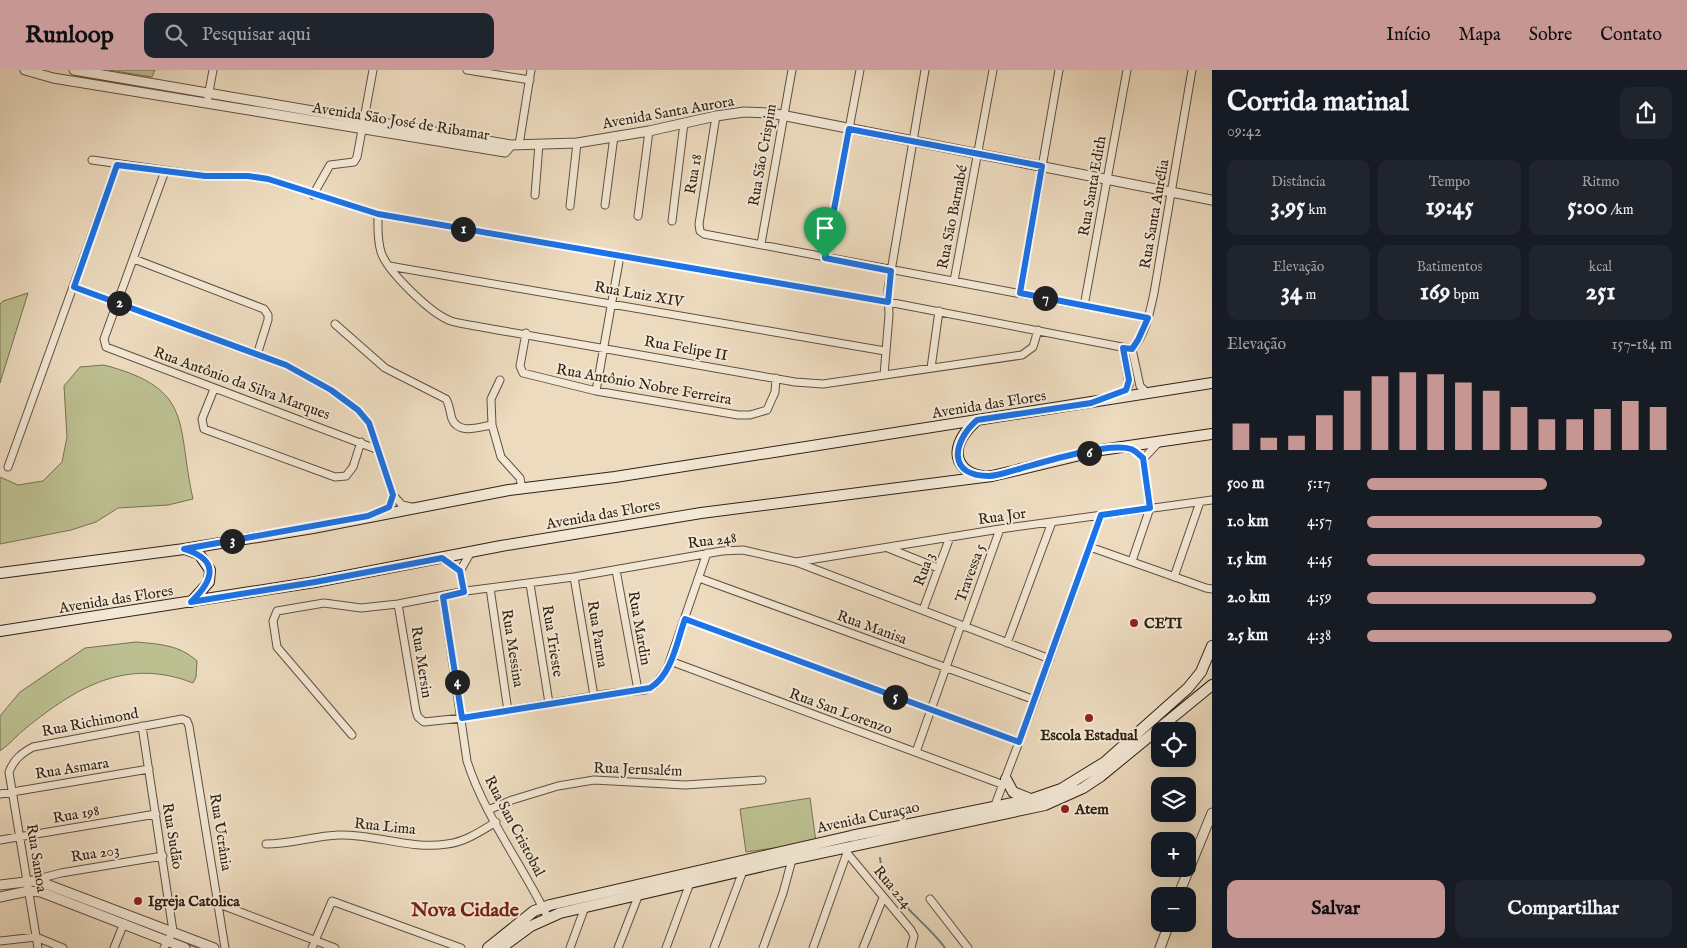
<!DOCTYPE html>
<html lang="pt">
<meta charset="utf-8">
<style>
body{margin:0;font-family:"IM FELL English",serif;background:#20242c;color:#f1f3f6;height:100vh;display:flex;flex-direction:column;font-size:19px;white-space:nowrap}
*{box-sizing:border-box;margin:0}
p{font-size:16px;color:#9ea1a6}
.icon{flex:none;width:28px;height:28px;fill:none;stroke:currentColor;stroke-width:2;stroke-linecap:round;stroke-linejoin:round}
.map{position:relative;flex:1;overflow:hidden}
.panel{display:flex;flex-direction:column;background:#171b24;width:475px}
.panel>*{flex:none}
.buttons{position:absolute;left:1151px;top:652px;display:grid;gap:10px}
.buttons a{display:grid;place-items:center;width:45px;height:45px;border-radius:10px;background:#171b24;box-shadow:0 5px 20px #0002;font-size:25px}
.pin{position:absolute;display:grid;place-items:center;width:42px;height:42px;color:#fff;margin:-51px -21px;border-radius:50% 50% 50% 0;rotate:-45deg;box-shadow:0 0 5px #0007}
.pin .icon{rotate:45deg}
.km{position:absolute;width:25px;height:25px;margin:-12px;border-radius:50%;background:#222;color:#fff;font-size:14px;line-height:25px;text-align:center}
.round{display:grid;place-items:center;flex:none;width:52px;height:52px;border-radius:10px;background:#20242c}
.summary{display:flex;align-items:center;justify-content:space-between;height:85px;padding:0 15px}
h1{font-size:28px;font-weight:800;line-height:38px}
.figures{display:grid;grid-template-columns:repeat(3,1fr);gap:8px;height:85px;padding:5px 15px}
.figures div{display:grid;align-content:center;border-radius:10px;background:#20242c;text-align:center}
.figures b{font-size:25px;font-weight:800}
.figures small{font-size:14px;font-weight:400}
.figures p{font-size:14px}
.chart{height:140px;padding:10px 15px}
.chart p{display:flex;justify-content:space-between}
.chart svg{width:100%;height:90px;margin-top:5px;stroke:#c59692;stroke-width:6}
.cta{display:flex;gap:10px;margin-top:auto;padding:10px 15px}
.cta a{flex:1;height:58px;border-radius:10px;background:#c59692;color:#111;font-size:20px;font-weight:800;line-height:58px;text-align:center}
.cta a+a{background:#20242c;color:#f1f3f6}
ul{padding:0 15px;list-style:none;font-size:16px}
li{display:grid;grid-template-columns:80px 60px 1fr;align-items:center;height:38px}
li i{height:12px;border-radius:6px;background:#c59692}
header{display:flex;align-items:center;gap:30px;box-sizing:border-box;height:70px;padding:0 25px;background:#c59692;color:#111}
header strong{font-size:24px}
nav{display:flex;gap:28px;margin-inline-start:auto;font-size:18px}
.search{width:350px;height:45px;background:#20242c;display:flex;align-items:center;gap:12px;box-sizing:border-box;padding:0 18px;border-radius:10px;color:#9ea1a6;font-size:19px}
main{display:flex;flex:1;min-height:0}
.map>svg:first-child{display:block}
</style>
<header>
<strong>Runloop</strong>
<div class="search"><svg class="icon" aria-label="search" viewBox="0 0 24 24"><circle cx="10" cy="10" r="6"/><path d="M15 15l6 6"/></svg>Pesquisar aqui</div>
<nav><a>Início</a><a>Mapa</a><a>Sobre</a><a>Contato</a></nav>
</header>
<main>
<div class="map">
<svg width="1212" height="878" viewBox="0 0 1212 878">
<rect width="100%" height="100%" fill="#eddbbf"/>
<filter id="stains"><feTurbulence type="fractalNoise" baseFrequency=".004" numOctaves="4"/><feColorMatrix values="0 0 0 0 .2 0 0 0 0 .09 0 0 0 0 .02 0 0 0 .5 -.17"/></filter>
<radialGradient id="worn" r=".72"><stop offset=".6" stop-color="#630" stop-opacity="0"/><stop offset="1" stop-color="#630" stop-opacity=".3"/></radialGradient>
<path fill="#bcbf90" stroke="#767054" d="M109,0h46l-3,7z
M28,223l-28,90v-79l3,-3z
M104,295c91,24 72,58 89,134l-25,6 -50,3 -22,14 -25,8 -71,14v-67l18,8 25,-4 19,-19 5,-25 -3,-51 16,-19z
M136,572c23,2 44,3 61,19l-1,16 -3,6c-66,-26 -116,4 -167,45 -9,7 -16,16 -26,23v-35l20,-24 65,-44z
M810,728l6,44 -70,10 -6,-43z
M39,815l169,63h-11l-157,-60z"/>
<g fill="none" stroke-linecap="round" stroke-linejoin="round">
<path stroke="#707d72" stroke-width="2" d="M880,788c3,39 45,61 65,90"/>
<g stroke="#605041" stroke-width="9">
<path id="minor" d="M467,0l63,10
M208,27l5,-27
M716,46l-17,108 1,7 4,3 444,84
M519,75l12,-75
M92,90l113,16h43l19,3 111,35 510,88 244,47c14,-14 18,-38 22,-56l38,-223
M165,101l-61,168 2,8 270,102
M313,125l17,-30 24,-3 3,-5 16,-87
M535,125l4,-51
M605,135l9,-69
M570,136l7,-63
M378,144c0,13 -1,25 3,38 6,19 50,62 70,69 13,4 28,5 41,8l303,53 28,2 199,-29 11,-8 5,-17
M638,146l11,-85
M672,151l12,-98
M761,174l31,-174
M825,187l35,-187
M134,189l130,50 4,6v5l-11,35
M389,196l496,85
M954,211l39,-211
M74,217l212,78 45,25 27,20 11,13 24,72 9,10 9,2
M1020,223l39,-223
M1084,236l43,-236
M335,254l50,44 61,31c4,7 4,14 6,20 7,16 27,8 40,6
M526,263l-6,33 3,7 73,18 142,24h12l17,-5 8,-18 1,-14
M1132,279l8,37 7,7
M931,298l8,-57
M884,305l5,-60 -1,-26 37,-219
M500,310l-9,19 1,26 9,32 19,21 2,11
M214,319l-12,30 2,10 131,48 11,-1 7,-9 8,-25
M596,321l24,-135
M1114,326l12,-6 3,-5 -6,-37
M1126,378l11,4 6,7 7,49 -18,53
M1143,389l15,-16
M8,397l109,-302
M379,442l10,-5 4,-12
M1090,477l116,41 6,1
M888,478l50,20
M442,488l18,13 4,20
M796,492l204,-33 212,-29
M616,500l22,120
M460,501l11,-19
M574,507l20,119
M1174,507l26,-75
M699,508l336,122
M530,514l19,119
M490,518l18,123
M443,527l24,164c17,54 56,105 81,157
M398,534l18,107 2,6 6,5 38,-4 144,-24 39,-4 10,-5 12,-16 40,-116
M923,540l27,-73
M685,549l334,123
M965,557l35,-98
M1007,573l45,-121
M670,591l334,124
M142,656l31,205 -9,17
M352,665l-75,-88 -4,-26 4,-10 47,-8 37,5 37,-4 68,-13 108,-14 148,-26 21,-1 53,12 254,97
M916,682l45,-127
M0,724l149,-25
M995,735l40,-105 66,-185
M488,740l24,-10 46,-14 36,-6 91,5 77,-5
M0,770l156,-26
M266,774c25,0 48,-8 73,-9 36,-1 73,15 108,9 18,-2 34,-13 49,-22
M847,783l64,77 3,6 -3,12
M34,810l27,-7 102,-17
M930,829l38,49
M219,834l116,44
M0,871l36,-4 27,11
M38,878l-29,-176c5,-13 13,-19 24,-25l149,-28 5,2 2,5 36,222
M114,878l10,-25
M312,878l20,-47 129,47
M570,878l15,-41
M618,878l21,-54
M666,878l24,-65
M714,878l29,-77
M763,878l20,-55 10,-37
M813,878l35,-98
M863,878l20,-50"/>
</g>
<g stroke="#605041" stroke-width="11">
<path id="tertiary" d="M25,0l28,8 452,74 6,-7
M74,0l437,75 66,-2 72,-12 67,-15 28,-4 27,1 441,87
M0,815l33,-4 13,3 168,64
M1178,826l34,-83
M0,827l28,-6 13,1 144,56
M1160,878l9,-24"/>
</g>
<g stroke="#312117" stroke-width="12">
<path id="secondary" d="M976,351c-13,12 -27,31 -12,47 5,5 11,7 18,8
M188,480l11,4 11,16 -1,12 -18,20
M0,503l184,-24 129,-21 196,-38 106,-13 597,-94
M0,561l315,-49 186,-36 200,-33 291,-37 109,-26 111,-16
M1006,709l7,13 15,6
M488,878l46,-37 16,-6 301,-69 181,-37 29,-10 44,-27 83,-74 13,-16 11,-26
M501,878l30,-22 29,-13 233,-54 252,-54 38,-17 18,-12 111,-91"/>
</g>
<use href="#minor" stroke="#f3e8d5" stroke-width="7"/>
<use href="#tertiary" stroke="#f3e8d5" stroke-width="9"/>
<use href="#secondary" stroke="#f3e8d5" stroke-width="10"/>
</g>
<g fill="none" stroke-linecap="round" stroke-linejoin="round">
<g stroke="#fff" stroke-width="10">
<path id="route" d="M849,59l193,37 -22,127 128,25 -10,22 -6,9 -9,-1 6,32 -3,10 -35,13 -114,17c-25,22 -30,56 12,56 10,0 21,-5 30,-7 25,-7 89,-27 112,-20 5,2 8,6 12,9l7,50 -49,7 -82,227 -334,-123c-8,22 -13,56 -35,69l-188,30 -19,-121 21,-5 -4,-21 -18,-13 -127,24 -124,20c23,-22 29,-42 -7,-53l184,-33 21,-9 4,-12 -24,-72 -11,-13 -27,-20 -45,-25 -212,-78 43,-122 88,11h43l20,3 110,35 510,88 3,-31 -66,-13z"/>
</g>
<use href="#route" stroke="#1a73e8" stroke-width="6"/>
</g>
<g fill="#8f2418" stroke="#f3e8d5" stroke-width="2">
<circle cx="1134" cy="553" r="5"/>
<circle cx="1089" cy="648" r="5"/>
<circle cx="1065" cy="739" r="5"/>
<circle cx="138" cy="831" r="5"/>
</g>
<g text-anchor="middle" stroke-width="4" stroke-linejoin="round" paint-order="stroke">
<g font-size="15" fill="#312117" stroke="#f3e8d5">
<text transform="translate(668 42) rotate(-10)" y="5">Avenida Santa Aurora</text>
<text transform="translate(401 51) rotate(9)" y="5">Avenida São José de Ribamar</text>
<text transform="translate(762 85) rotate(-80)" y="5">Rua São Crispim</text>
<text transform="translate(693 104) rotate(-80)" y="5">Rua 18</text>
<text transform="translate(1092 116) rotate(-80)" y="5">Rua Santa Edith</text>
<text transform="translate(1154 144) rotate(-80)" y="5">Rua Santa Aurélia</text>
<text transform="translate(952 147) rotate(-79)" y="5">Rua São Barnabé</text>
<text transform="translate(639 224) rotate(10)" y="5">Rua Luiz XIV</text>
<text transform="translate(686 278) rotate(10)" y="5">Rua Felipe II</text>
<text transform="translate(242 313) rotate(20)" y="5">Rua Antônio da Silva Marques</text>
<text transform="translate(644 314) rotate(10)" y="5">Rua Antônio Nobre Ferreira</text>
<text transform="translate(989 334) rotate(-9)" y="5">Avenida das Flores</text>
<text transform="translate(603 444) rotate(-10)" y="5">Avenida das Flores</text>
<text transform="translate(1002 446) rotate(-8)" y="5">Rua Jor</text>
<text transform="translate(712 470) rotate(-7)" y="5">Rua 248</text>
<text transform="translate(924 499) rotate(-69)" y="5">Rua 3</text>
<text transform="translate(970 503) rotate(-70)" y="5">Travessa 5</text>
<text transform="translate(116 529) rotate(-9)" y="5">Avenida das Flores</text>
<text transform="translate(872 557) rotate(20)" y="5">Rua Manisa</text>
<text transform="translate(640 558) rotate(80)" y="5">Rua Mardin</text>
<text transform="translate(598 564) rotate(81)" y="5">Rua Parma</text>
<text transform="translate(553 571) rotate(81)" y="5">Rua Trieste</text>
<text transform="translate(513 578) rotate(81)" y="5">Rua Messina</text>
<text transform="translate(422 592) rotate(81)" y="5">Rua Mersin</text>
<text transform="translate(841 641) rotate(20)" y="5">Rua San Lorenzo</text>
<text transform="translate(90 652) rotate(-11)" y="5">Rua Richimond</text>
<text transform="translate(72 698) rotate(-9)" y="5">Rua Asmara</text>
<text transform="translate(638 699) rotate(2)" y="5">Rua Jerusalém</text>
<text transform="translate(76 744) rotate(-10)" y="5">Rua 198</text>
<text transform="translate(868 747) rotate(-12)" y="5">Avenida Curaçao</text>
<text transform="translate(385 756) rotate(6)" y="5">Rua Lima</text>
<text transform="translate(515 756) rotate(62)" y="5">Rua San Cristobal</text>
<text transform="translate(221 762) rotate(81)" y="5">Rua Ucrânia</text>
<text transform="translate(173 766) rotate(81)" y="5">Rua Sudão</text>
<text transform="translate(95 783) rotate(-9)" y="5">Rua 203</text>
<text transform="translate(37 788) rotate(81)" y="5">Rua Samoa</text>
<text transform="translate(893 817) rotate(50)" y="5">Rua 224</text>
</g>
<g font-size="15" font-weight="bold" fill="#312117" stroke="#f3e8d5" text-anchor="start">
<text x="1144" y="558">CETI</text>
<text x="1089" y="670" text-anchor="middle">Escola Estadual</text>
<text x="1075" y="744">Atem</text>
<text x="148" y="836">Igreja Catolica</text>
</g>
<g font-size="20" font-weight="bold" fill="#7a1f14" stroke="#f3e8d5">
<text x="465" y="846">Nova Cidade</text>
</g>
</g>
<rect width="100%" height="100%" filter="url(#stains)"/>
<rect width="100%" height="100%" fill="url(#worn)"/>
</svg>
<div class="buttons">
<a><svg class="icon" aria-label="locate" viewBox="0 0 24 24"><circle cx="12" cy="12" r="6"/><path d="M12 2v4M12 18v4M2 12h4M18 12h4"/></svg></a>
<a><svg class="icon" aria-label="layers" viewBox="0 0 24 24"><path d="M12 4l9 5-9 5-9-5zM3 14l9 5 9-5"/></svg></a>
<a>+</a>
<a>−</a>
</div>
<div class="pin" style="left:825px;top:188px;background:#1e9e55"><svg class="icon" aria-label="arrive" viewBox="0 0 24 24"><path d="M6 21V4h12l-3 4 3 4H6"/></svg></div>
<b class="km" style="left:463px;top:159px">1</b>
<b class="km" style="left:119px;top:233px">2</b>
<b class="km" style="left:232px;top:471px">3</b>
<b class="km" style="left:457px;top:612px">4</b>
<b class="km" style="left:895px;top:627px">5</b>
<b class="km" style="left:1089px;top:383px">6</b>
<b class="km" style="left:1045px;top:228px">7</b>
</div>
<section class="panel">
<div class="summary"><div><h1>Corrida matinal</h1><p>09:42</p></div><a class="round"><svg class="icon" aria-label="share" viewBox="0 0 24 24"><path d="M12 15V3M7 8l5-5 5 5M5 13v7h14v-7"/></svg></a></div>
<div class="figures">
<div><p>Distância</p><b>3.95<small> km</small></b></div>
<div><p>Tempo</p><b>19:45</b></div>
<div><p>Ritmo</p><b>5:00<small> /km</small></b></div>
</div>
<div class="figures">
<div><p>Elevação</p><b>34<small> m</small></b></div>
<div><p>Batimentos</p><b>169<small> bpm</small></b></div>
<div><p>kcal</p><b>251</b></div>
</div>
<div class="chart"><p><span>Elevação</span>157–184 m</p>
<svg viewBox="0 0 160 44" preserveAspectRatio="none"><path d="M5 44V31M15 44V38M25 44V37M35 44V27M45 44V15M55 44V8M65 44V6M75 44V7M85 44V11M95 44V15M105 44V23M115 44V29M125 44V29M135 44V24M145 44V20M155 44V23"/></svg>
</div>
<ul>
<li><b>500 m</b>5:17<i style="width:59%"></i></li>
<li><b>1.0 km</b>4:57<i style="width:77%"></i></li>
<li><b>1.5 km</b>4:45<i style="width:91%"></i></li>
<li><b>2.0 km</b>4:59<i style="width:75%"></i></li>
<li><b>2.5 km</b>4:38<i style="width:100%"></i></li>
</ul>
<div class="cta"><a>Salvar</a><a>Compartilhar</a></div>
</section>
</main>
